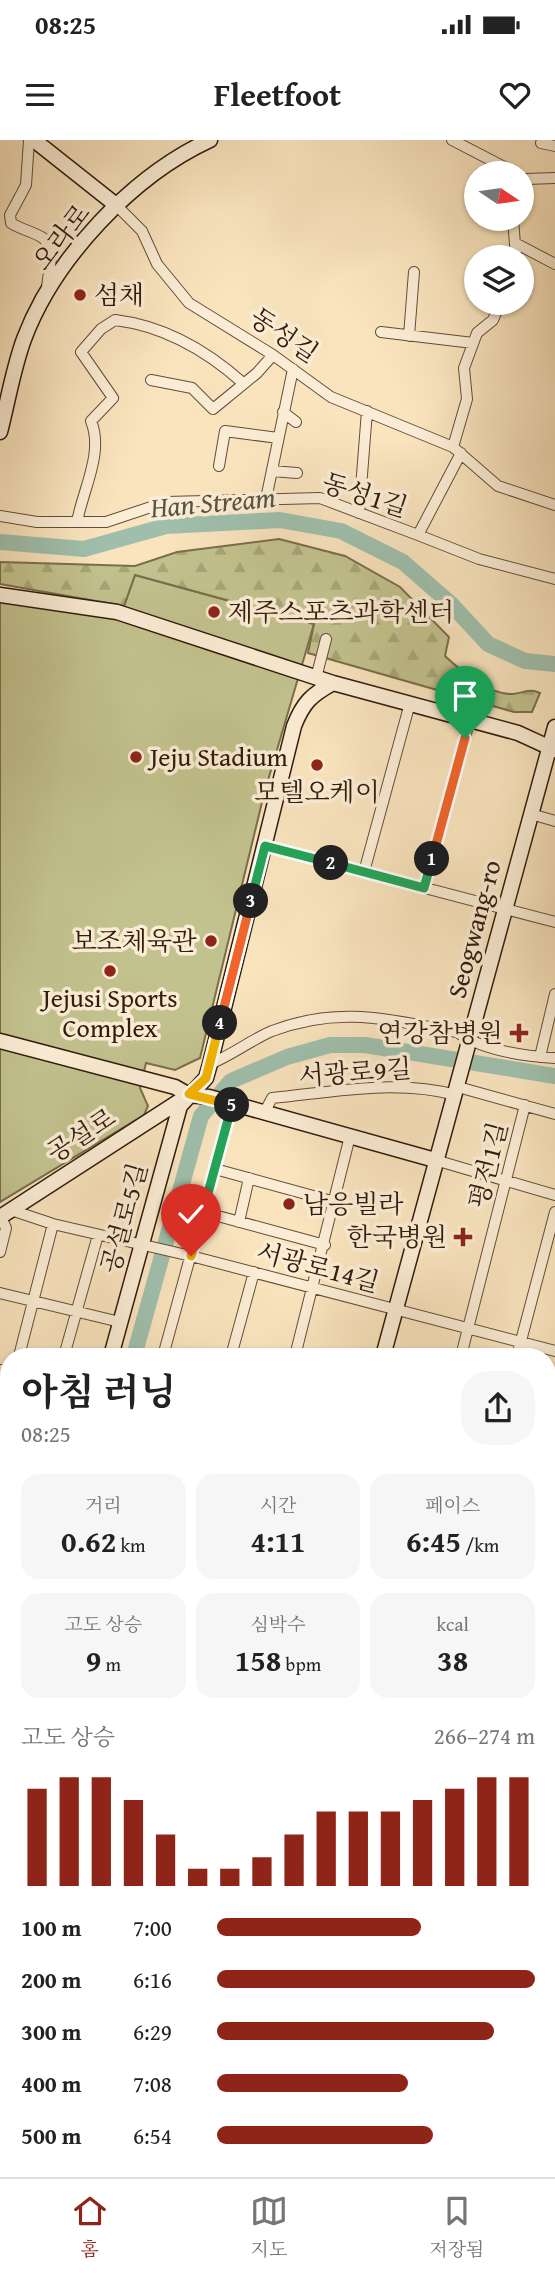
<!DOCTYPE html>
<html lang="ko">
<meta charset="utf-8">
<style>
body{margin:0;font-family:"Gentium Book Plus","Noto Serif KR",serif;background:#f6f6f6;color:#222;height:100vh;display:flex;flex-direction:column;font-size:26px;white-space:nowrap}
*{box-sizing:border-box;margin:0}
p{font-size:23px;color:#767676}
.icon{flex:none;width:38px;height:38px;fill:none;stroke:currentColor;stroke-width:2;stroke-linecap:round;stroke-linejoin:round}
.map{position:relative;flex:1;overflow:hidden}
.sheet{position:absolute;left:0px;top:1208px;width:556px;height:830px;display:flex;flex-direction:column;background:#fff;border-radius:28px 28px 0 0;box-shadow:0 2px 5px #0004}
.sheet>*{flex:none}
.needle{width:46px;rotate:103deg}
.controls{position:absolute;left:464px;top:21px;display:grid;gap:14px}
.controls a{display:grid;place-items:center;width:70px;height:70px;border-radius:50%;background:#fff;box-shadow:0 2px 5px #0004;font-size:35px}
.pin{position:absolute;display:grid;place-items:center;width:60px;height:60px;color:#fff;margin:-72px -30px;border-radius:50% 50% 50% 0;rotate:-45deg;box-shadow:0 0 7px #0007}
.pin .icon{rotate:45deg}
.km{position:absolute;width:35px;height:35px;margin:-18px;border-radius:50%;background:#222;color:#fff;font-size:19px;line-height:35px;text-align:center}
.round{display:grid;place-items:center;flex:none;width:74px;height:74px;border-radius:28px;background:#f6f6f6}
.summary{display:flex;align-items:center;justify-content:space-between;height:119px;padding:0 21px}
h1{font-size:38px;font-weight:700;line-height:52px}
.figures{display:grid;grid-template-columns:repeat(3,1fr);gap:10px;height:119px;padding:7px 21px}
.figures div{display:grid;align-content:center;border-radius:18px;background:#f6f6f6;text-align:center}
.figures b{font-size:30px;font-weight:700}
.figures small{font-size:19px;font-weight:400}
.figures p{font-size:19px}
.chart{height:196px;padding:14px 21px}
.chart p{display:flex;justify-content:space-between}
.chart svg{width:100%;height:126px;margin-top:7px;stroke:#8f2418;stroke-width:6}
ul{padding:0 21px;list-style:none;font-size:23px}
li{display:grid;grid-template-columns:112px 84px 1fr;align-items:center;height:52px}
li i{height:18px;border-radius:9px;background:#8f2418}
.status{display:flex;justify-content:space-between;align-items:center;height:49px;padding:0 35px;background:#fff;direction:ltr}
.status svg{height:19px;fill:currentColor}
header{display:flex;justify-content:space-between;align-items:center;height:91px;padding:0 21px;background:#fff;font-size:32px;font-weight:700}
.tab-bar{display:flex;justify-content:space-around;align-items:center;height:98px;border-top:2px solid #e0e0e0;background:#fff;font-size:19px;color:#767676}
.tab-bar a{display:grid;justify-items:center;gap:4px}
.tab-bar .selected{color:#8f2418}
.map>svg:first-child{display:block}
</style>
<div class="status"><b>08:25</b><svg viewBox="0 0 49 12"><path d="M0 12V9h3v3zM5 12V6h3v6zM10 12V3h3v9zM15 12V0h3v12zM26 1h20v11H26zM47 4h2v5h-2z"/></svg></div>
<header><svg class="icon" aria-label="menu" viewBox="0 0 24 24"><path d="M4 6h16M4 12h16M4 18h16"/></svg>Fleetfoot<svg class="icon" aria-label="heart" viewBox="0 0 24 24"><path d="M12 20l-8-8c-3-5 5-10 8-4 3-6 11-1 8 4z"/></svg></header>
<div class="map">
<svg width="555" height="2037" viewBox="0 0 555 2037">
<defs>
<pattern id="forest-firs" width="22" height="20" patternUnits="userSpaceOnUse" patternTransform="scale(1.75)"><rect width="22" height="20" fill="#c2c28e"/><path d="M5 1l3.5 6h-7zM16 11l3.5 6h-7z" fill="#a7a679"/></pattern>
</defs>
<rect width="100%" height="100%" fill="#f9e4be"/>
<filter id="stains"><feTurbulence type="fractalNoise" baseFrequency=".00286" numOctaves="4"/><feColorMatrix values="0 0 0 0 .2 0 0 0 0 .09 0 0 0 0 .02 0 0 0 .5 -.17"/></filter>
<radialGradient id="worn" r=".72"><stop offset=".6" stop-color="#630" stop-opacity="0"/><stop offset="1" stop-color="#630" stop-opacity=".3"/></radialGradient>
<path fill="#c2c28e" stroke="#7a6e4c" stroke-width="2" d="M135,435l179,49 -50,170 -64,264 -25,12 -29,-7 -6,25 8,18 -4,9 -144,87v-606l116,16 8,-6z"/>
<path fill="url(#forest-firs)" stroke="#7a6e4c" stroke-width="2" d="M279,399l66,17 55,31 49,50 -4,19c15,14 46,40 68,38 10,-1 16,-6 27,-1l-8,19h-18l-206,-59 6,-29 -179,-49 -11,31 -124,-22v-22l135,4 42,-14z
M307,2028h63l-1,9h-63z"/>
<g fill="none" stroke-linecap="round" stroke-linejoin="round">
<path stroke="#9fbfac" stroke-width="16" d="M0,402l84,7 82,-23 114,-6 61,11 62,31 48,42 37,40 37,17 30,3
M134,1216l67,-240 30,-35 56,-24 43,-12h35l190,31
M0,1414l9,-1"/>
<g stroke="#634d38" stroke-width="12">
<path id="street" d="M29,0l-3,45 -16,30 1,8c9,6 23,9 32,15 16,13 2,40 4,56
M452,0l64,33
M541,3l14,3
M522,44l4,-5 29,-1
M116,65l26,26 15,33 32,39 84,52 58,42 122,50 45,39 57,19
M513,79l3,38
M515,103l40,21
M381,192l92,11
M409,196l5,-64
M151,240l41,8 21,21 44,-36 16,-18
M283,272l13,10
M453,307l14,-48 -3,-31 13,-35 16,-13 7,-17
M219,326l6,-35 53,7
M272,331l25,2
M266,359l27,-130
M359,373l8,-102
M0,376l37,6h69l60,-20 154,-4 98,37 43,-82
M77,382c6,-33 27,-69 14,-101l22,-23 -32,-46 20,-23 14,-9c50,6 91,30 128,63
M418,395l61,24 76,20
M316,538l10,-39
M531,674l24,7
M265,706l290,76
M364,732l46,-169
M424,748l46,-169
M540,917l15,-63
M210,924c22,-9 41,-24 62,-33 69,-26 116,-11 185,1 26,19 66,24 98,26
M458,947l97,27
M264,973l8,-15c61,-6 123,-19 184,-3
M435,1020l120,35
M215,1029l120,33
M11,1070l42,14 138,32 364,95
M203,1072l122,33
M239,1082l10,-44
M0,1112l6,-24 -5,-11
M0,1153l120,29
M19,1216l34,-132
M64,1216l34,-121
M163,1216l69,-252
M231,1216l23,-84
M295,1216l55,-220
M461,1216l64,-251
M517,1216l38,-144
M0,1230l9,3
M548,1315l7,-29
M548,1372l7,2
M0,1399l9,-1
M0,1442h9
M8,1488l1,1
M548,1541l7,-33
M0,1601l9,-32
M0,1645l9,2
M0,1689l9,3
M548,1714l7,2
M548,1793l7,4
M548,1845l7,2
M548,1912l7,-26
M548,1931l7,3
M1,1973l8,-99
M548,2017l7,2
M246,2028l3,9
M32,2037l1,-9
M77,2037v-9
M114,2037l1,-9
M260,2037l9,-9
M302,2037l1,-9
M375,2037v-9"/>
</g>
<g stroke="#311b0b" stroke-width="17">
<path id="secondary" d="M34,0l82,65
M0,292c8,-31 13,-63 24,-93 30,-80 108,-163 186,-199
M0,455l117,17 216,71 185,50 37,17
M0,901l175,46 14,8
M0,1077l189,-122 20,2 226,63
M111,1216l69,-250 26,-28 4,-14 84,-338c9,-23 17,-31 39,-43
M383,1216l172,-629
M0,1314l9,2
M548,1451l7,1
M548,1765l7,-29
M0,1974l9,-2
M218,2037v-9"/>
</g>
<use href="#street" stroke="#fbedd5" stroke-width="10"/>
<use href="#secondary" stroke="#fbedd5" stroke-width="14"/>
</g>
<g fill="none" stroke-linecap="round" stroke-linejoin="round">
<g stroke="#fff" stroke-width="14">
<path id="split-1" d="M432,719l33,-121"/>
</g>
<g stroke="#fff" stroke-width="14">
<path id="split-2" d="M331,723l93,25 8,-29"/>
</g>
<g stroke="#fff" stroke-width="14">
<path id="split-3" d="M251,761l14,-55 66,17"/>
</g>
<g stroke="#fff" stroke-width="14">
<path id="split-4" d="M220,883l31,-122"/>
</g>
<g stroke="#fff" stroke-width="14">
<path id="split-5" d="M220,883l-14,55 -17,16 43,11"/>
</g>
<g stroke="#fff" stroke-width="14">
<path id="split-6" d="M199,1086l33,-121"/>
</g>
<g stroke="#fff" stroke-width="14">
<path id="split-7" d="M191,1116l8,-30"/>
</g>
<use href="#split-1" stroke="#f0652b" stroke-width="9"/>
<use href="#split-2" stroke="#22a559" stroke-width="9"/>
<use href="#split-3" stroke="#22a559" stroke-width="9"/>
<use href="#split-4" stroke="#f0652b" stroke-width="9"/>
<use href="#split-5" stroke="#f5b400" stroke-width="9"/>
<use href="#split-6" stroke="#22a559" stroke-width="9"/>
<use href="#split-7" stroke="#f5b400" stroke-width="9"/>
</g>
<g fill="#8f2418" stroke="#fbedd5" stroke-width="2.5">
<circle cx="80" cy="155" r="7"/>
<circle cx="214" cy="472" r="7"/>
<circle cx="136" cy="617" r="7"/>
<circle cx="317" cy="625" r="7"/>
<circle cx="211" cy="801" r="7"/>
<circle cx="110" cy="831" r="7"/>
<path d="M515.5 882.5h7v7h7v7h-7v7h-7v-7h-7v-7h7z"/>
<circle cx="289" cy="1064" r="7"/>
<path d="M459.5 1086.5h7v7h7v7h-7v7h-7v-7h-7v-7h7z"/>
</g>
<g text-anchor="middle" stroke-width="7" stroke-linejoin="round" paint-order="stroke">
<g font-size="26" fill="#311b0b" stroke="#fbedd5">
<text transform="translate(61 97) rotate(-52)" y="9">오라로</text>
<text transform="translate(284 195) rotate(34)" y="9">동성길</text>
<text transform="translate(365 355) rotate(18)" y="9">동성1길</text>
<text transform="translate(474 789) rotate(-75)" y="9">Seogwang-ro</text>
<text transform="translate(355 932) rotate(-4)" y="9">서광로9길</text>
<text transform="translate(81 995) rotate(-33)" y="9">공설로</text>
<text transform="translate(488 1025) rotate(-76)" y="9">평전1길</text>
<text transform="translate(124 1078) rotate(-75)" y="9">공설로5길</text>
<text transform="translate(318 1127) rotate(15)" y="9">서광로14길</text>
</g>
<g font-size="26" fill="#311b0b" stroke="#fbedd5" text-anchor="start">
<text x="94" y="164">섬채</text>
<text x="228" y="481">제주스포츠과학센터</text>
<text x="150" y="626">Jeju Stadium</text>
<text x="317" y="661" text-anchor="middle">모텔오케이</text>
<text x="197" y="810" text-anchor="end">보조체육관</text>
<text x="110" y="867" text-anchor="middle">Jejusi Sports<tspan x="110" dy="30">Complex</tspan></text>
<text x="503" y="902" text-anchor="end">연강참병원</text>
<text x="303" y="1073">남응빌라</text>
<text x="447" y="1106" text-anchor="end">한국병원</text>
</g>
<g font-size="28" font-style="italic" fill="#585443" stroke="#fbedd5">
<text transform="translate(213 362) rotate(-5)" y="10">Han Stream</text>
</g>
</g>
<rect width="100%" height="100%" filter="url(#stains)"/>
<rect width="100%" height="100%" fill="url(#worn)"/>
</svg>
<div class="controls">
<a><svg class="needle" viewBox="-14 -14 28 28"><path d="M0-13l5 13h-10z" fill="#e53935"/><path d="M0 13l5-13h-10z" fill="#767676"/></svg></a>
<a><svg class="icon" aria-label="layers" viewBox="0 0 24 24"><path d="M12 4l9 5-9 5-9-5zM3 14l9 5 9-5"/></svg></a>
</div>
<div class="pin" style="left:465px;top:598px;background:#1e9e55"><svg class="icon" aria-label="arrive" viewBox="0 0 24 24"><path d="M6 21V4h12l-3 4 3 4H6"/></svg></div>
<div class="pin" style="left:191px;top:1116px;background:#d93025"><svg class="icon" aria-label="check" viewBox="0 0 24 24"><path d="M5 12l5 5 9-10"/></svg></div>
<b class="km" style="left:432px;top:719px">1</b>
<b class="km" style="left:331px;top:723px">2</b>
<b class="km" style="left:251px;top:761px">3</b>
<b class="km" style="left:220px;top:883px">4</b>
<b class="km" style="left:232px;top:965px">5</b>
<section class="sheet">
<div class="summary"><div><h1>아침 러닝</h1><p>08:25</p></div><a class="round"><svg class="icon" aria-label="share" viewBox="0 0 24 24"><path d="M12 15V3M7 8l5-5 5 5M5 13v7h14v-7"/></svg></a></div>
<div class="figures">
<div><p>거리</p><b>0.62<small> km</small></b></div>
<div><p>시간</p><b>4:11</b></div>
<div><p>페이스</p><b>6:45<small> /km</small></b></div>
</div>
<div class="figures">
<div><p>고도 상승</p><b>9<small> m</small></b></div>
<div><p>심박수</p><b>158<small> bpm</small></b></div>
<div><p>kcal</p><b>38</b></div>
</div>
<div class="chart"><p><span>고도 상승</span>266–274 m</p>
<svg viewBox="0 0 160 44" preserveAspectRatio="none"><path d="M5 44V10M15 44V6M25 44V6M35 44V14M45 44V26M55 44V38M65 44V38M75 44V34M85 44V26M95 44V18M105 44V18M115 44V18M125 44V14M135 44V10M145 44V6M155 44V6"/></svg>
</div>
<ul>
<li><b>100 m</b>7:00<i style="width:64%"></i></li>
<li><b>200 m</b>6:16<i style="width:100%"></i></li>
<li><b>300 m</b>6:29<i style="width:87%"></i></li>
<li><b>400 m</b>7:08<i style="width:60%"></i></li>
<li><b>500 m</b>6:54<i style="width:68%"></i></li>
</ul>
</section>
</div>
<nav class="tab-bar">
<a class="selected"><svg class="icon" aria-label="home" viewBox="0 0 24 24"><path d="M3 11l9-7 9 7M6 9v11h12V9"/></svg>홈</a>
<a><svg class="icon" aria-label="map" viewBox="0 0 24 24"><path d="M3 6l6-2 6 2 6-2v14l-6 2-6-2-6 2zM9 4v14M15 6v14"/></svg>지도</a>
<a><svg class="icon" aria-label="saved" viewBox="0 0 24 24"><path d="M7 4h10v16l-5-4-5 4z"/></svg>저장됨</a>
</nav>
